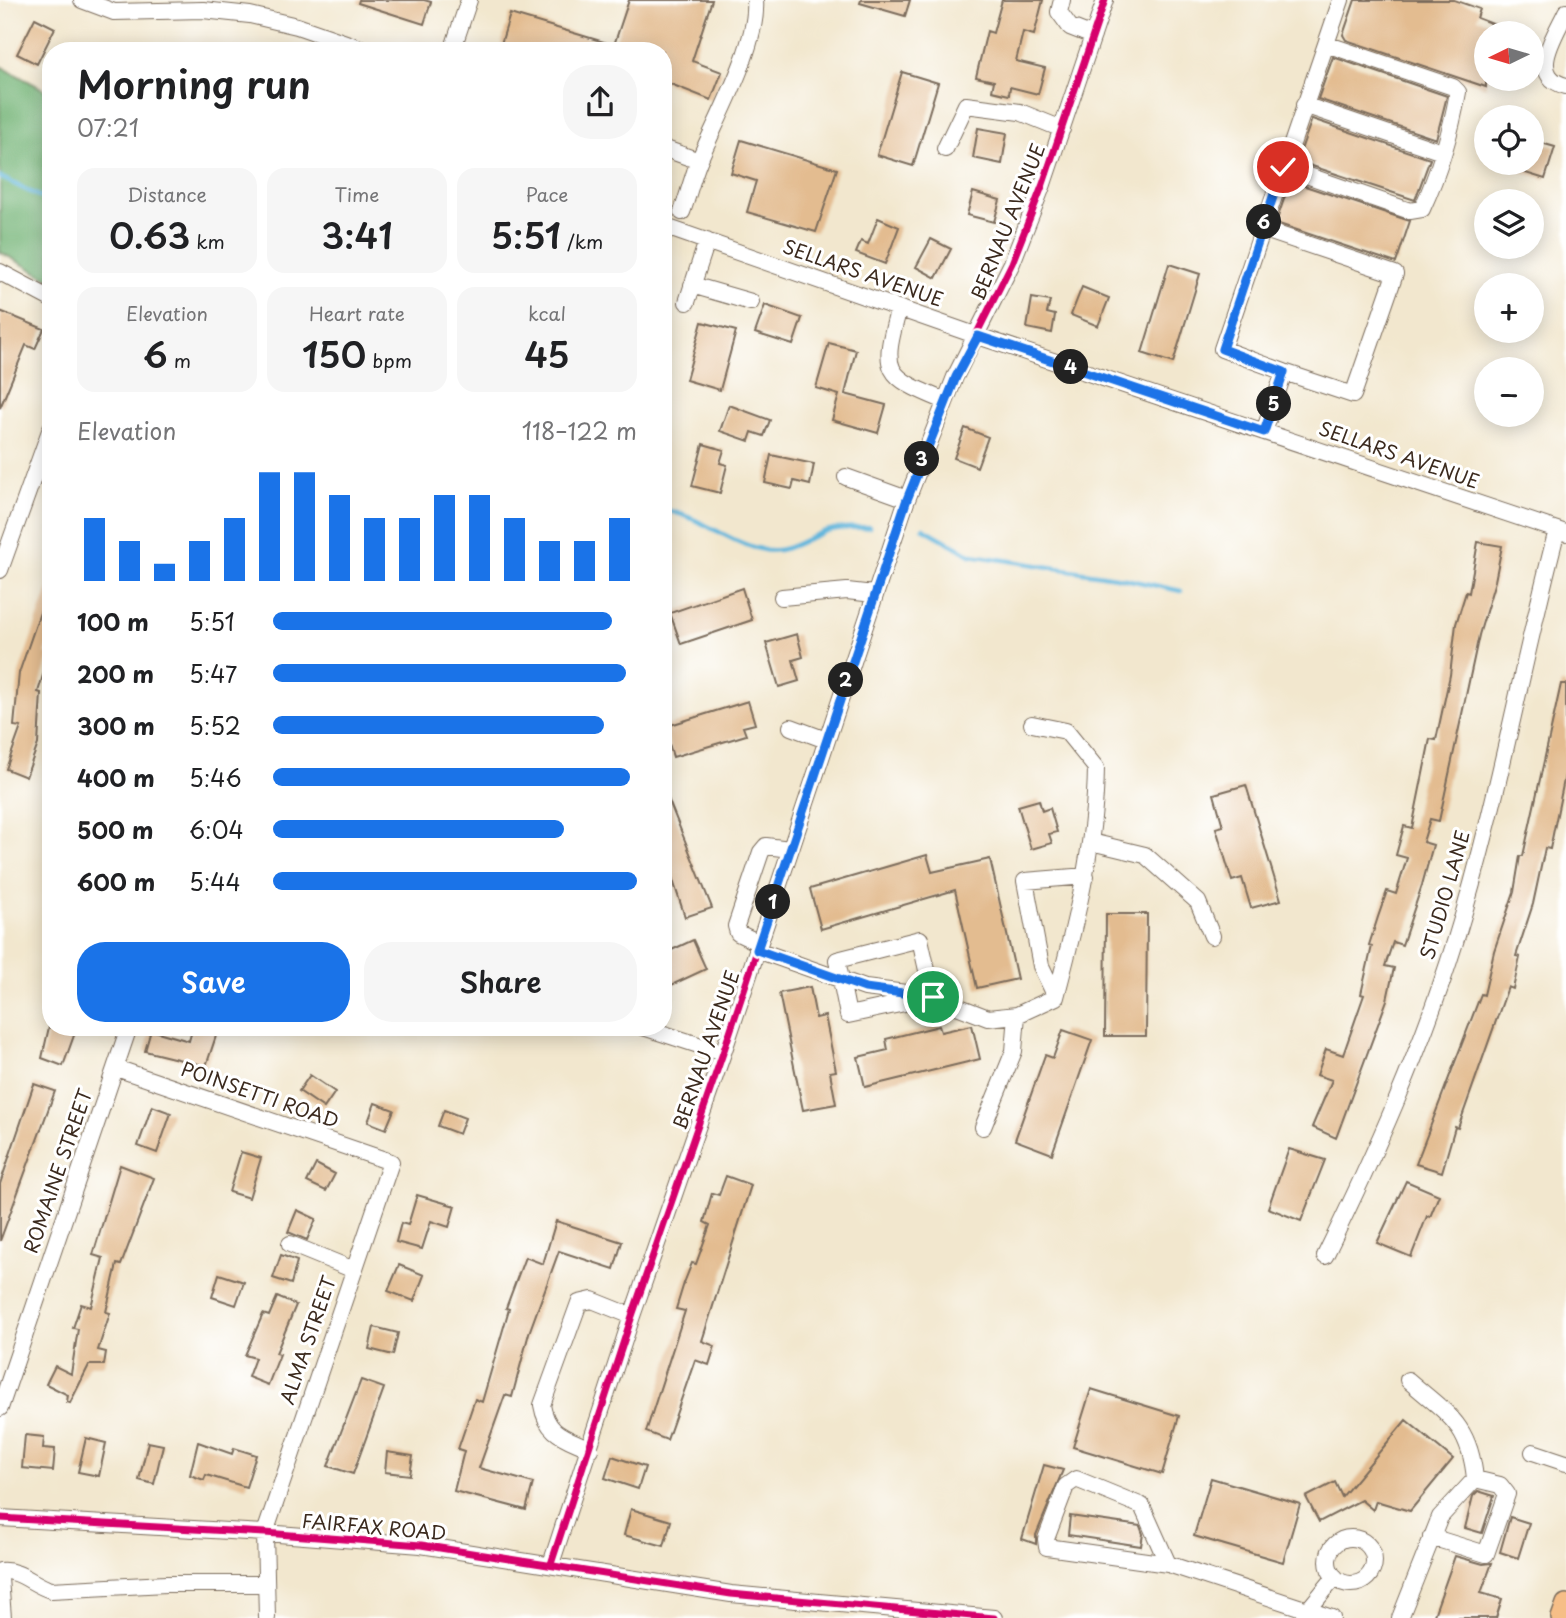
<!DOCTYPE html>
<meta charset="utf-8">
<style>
body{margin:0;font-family:"Playpen Sans",sans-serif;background:#f6f6f6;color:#202124;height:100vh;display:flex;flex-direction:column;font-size:26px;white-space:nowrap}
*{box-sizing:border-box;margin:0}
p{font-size:23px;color:#757577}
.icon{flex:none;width:38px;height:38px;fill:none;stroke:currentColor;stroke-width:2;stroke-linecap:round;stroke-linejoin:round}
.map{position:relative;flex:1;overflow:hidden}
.sheet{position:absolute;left:42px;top:42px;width:630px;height:994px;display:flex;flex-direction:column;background:#fff;border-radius:28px;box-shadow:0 4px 18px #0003}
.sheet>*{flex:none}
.needle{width:46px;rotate:265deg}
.fabs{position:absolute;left:1474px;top:21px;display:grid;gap:14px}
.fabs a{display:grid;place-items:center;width:70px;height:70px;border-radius:50%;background:#fff;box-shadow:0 4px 18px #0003;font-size:35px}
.pin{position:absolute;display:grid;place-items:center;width:60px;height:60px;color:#fff;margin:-30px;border:4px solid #fff;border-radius:50%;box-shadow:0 2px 7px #0007}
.km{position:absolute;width:35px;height:35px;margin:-18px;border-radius:50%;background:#222;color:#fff;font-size:19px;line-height:35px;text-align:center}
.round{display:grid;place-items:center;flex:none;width:74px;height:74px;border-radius:28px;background:#f6f6f6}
.overview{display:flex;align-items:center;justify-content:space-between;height:119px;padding:0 35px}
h1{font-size:38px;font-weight:600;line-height:52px}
.metrics{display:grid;grid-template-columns:repeat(3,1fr);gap:10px;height:119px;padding:7px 35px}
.metrics div{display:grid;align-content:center;border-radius:18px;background:#f6f6f6;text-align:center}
.metrics b{font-size:35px;font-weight:600}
.metrics small{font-size:19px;font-weight:400}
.metrics p{font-size:19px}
.chart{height:196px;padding:14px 35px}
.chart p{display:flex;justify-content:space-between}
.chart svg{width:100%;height:126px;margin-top:7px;stroke:#1a73e8;stroke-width:6}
.action{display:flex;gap:14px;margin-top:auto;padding:14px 35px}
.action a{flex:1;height:80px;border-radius:28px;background:#1a73e8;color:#fff;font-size:28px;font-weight:600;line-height:80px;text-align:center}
.action a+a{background:#f6f6f6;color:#202124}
ul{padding:0 35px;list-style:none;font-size:23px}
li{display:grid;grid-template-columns:112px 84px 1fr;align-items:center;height:52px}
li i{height:18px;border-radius:9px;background:#1a73e8}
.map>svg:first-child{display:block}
</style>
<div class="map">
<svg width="1566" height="1618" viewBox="0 0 1566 1618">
<rect width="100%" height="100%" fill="#fff"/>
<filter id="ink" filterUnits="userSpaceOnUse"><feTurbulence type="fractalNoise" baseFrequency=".0143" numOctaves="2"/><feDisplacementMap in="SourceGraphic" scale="14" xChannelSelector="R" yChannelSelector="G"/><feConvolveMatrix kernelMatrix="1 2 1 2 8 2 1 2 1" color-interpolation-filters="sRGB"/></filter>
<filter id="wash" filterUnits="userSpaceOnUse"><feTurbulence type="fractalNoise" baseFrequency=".00686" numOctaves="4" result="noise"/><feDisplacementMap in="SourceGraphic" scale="28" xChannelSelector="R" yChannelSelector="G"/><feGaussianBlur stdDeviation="1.57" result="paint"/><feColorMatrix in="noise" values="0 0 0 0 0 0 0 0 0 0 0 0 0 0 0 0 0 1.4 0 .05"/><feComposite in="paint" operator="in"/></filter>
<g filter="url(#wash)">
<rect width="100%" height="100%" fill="#f2e7ce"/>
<path fill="#73b476" stroke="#576f4a" stroke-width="2" d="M0,66l51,27v187l-51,-28z"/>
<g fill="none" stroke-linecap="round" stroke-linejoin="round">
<path stroke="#60b6dc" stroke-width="4.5" d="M0,177l51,25
M663,510c36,5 65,33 101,40 23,4 41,-12 62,-19 14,-4 29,-3 43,-4
M923,528l48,27 145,22 65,14"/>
</g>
<g id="blocks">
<path fill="#e3bc90" d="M359,0h65l7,2 -7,22 -66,-21z
M629,0h83l-20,61 30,11 -11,28 -48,-19v-30h-138l-24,-7 9,-30 104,31z
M861,0h49l-5,16 -45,-13z
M1002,0h41l-9,35 -11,-3 -7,29 29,7 -7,26 -28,-7 -1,8 -17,-4 2,-10 -18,-4 11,-46 6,2z
M1355,0h99l26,9 -3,9 39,15h-30v54l-140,-47 -3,-5z
M35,18l20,10 -18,36 -20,-10z
M1333,57l114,39 -11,43 -118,-40z
M902,72l36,11 -25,83 -36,-11z
M1312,119l118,40 -15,41 -118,-39z
M978,128l29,5 -5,31 -29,-6z
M741,140l96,29 -21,63 -69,-20 9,-31 -25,-8z
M1531,140l24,7 -10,32 -45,-14 1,-2h30z
M1290,181l120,40 -14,42 -120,-40z
M973,192l27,8 -6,22 -27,-7z
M878,218l21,9 -14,37 -29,-11 5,-12 7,3z
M931,239l20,10 -15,29 -20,-11z
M1169,264l31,10 -27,89 -31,-10z
M1082,287l27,11 -11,28 -27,-11z
M1032,298l18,3 -3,12 8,2 -3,18 -25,-5z
M765,305l37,13 -9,27 -38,-12z
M0,311l44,18 -9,20 -9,-4 -26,63z
M702,322l34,9 -16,59 -34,-10z
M829,343l27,7 -11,44 41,11 -8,28 -46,-13 7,-25 -23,-7z
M729,405l41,15 -6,16 -12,-4 -3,9 -29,-10z
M965,428l23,9 -11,30 -23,-9z
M703,444l21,6 -4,13 7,2 -7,28 -28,-7z
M771,455l43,9 -4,21 -16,-4 -2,8 -27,-6z
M1478,542l24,4 -7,35 -16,54 -40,186 -9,-2 -7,23 10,3 -11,40 -20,60 -9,-3 -8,24 9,2 -7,32 -51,138 -24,-11 20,-47 -15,-5 9,-26 17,6 21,-60 -3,-1 11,-48 -3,-1 9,-28 9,-26 9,3 11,-36 -11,-3 8,-29 8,2 18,-89 6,1 14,-65 6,-51 10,-32 3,1z
M50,584l1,55 -6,15 4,1 -11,37 3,1 -3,51 -12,33 -20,-8 15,-42 -7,-1 5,-53z
M742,588l10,32 -71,24 -11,-31z
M797,634l6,23 -10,3 6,21 -20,6 -13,-44z
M1561,684h5v86l-16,79 -5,-1 -12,56 -17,52 4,1 -7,32 -5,-2 -50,141 -3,-1 -13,45 -26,-8 65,-170 3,1 10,-44 20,-59 6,-36h3z
M748,701l7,23 -12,3 3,8 -73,22 -9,-30z
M1246,785l35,115 -30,8 -9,-30 -10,3 -16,-53 7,-2 -9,-32z
M663,786l49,122 -27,9 -18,-55 -4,2z
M1039,800l3,11 8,-3 7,24 -8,2 3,9 -21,6 -13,-43z
M927,855l5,17 58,-13 27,120 -40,9 -22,-98 -134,39 -11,-40z
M1106,914h41l-1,122h-41z
M693,940l13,29 -43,20v-35z
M810,987l6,31 9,-2 11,55 -6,1 6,32 -33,6 -24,-117z
M972,1025l8,34 -115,28 -7,-30 30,-7 -2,-11 53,-13 2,6z
M49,1027h28l-14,39 -21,-8z
M193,1027l24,6 -11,33 -61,-15 6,-21 38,11z
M1063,1030l29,10 -40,114 -37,-14 30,-85 8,3z
M310,1075l25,17 -11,16 -25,-17z
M34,1084l21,7 -55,150v-57z
M375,1103l19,7 -8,19 -18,-7z
M152,1106l19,7 -14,40 -19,-7z
M444,1110l21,8 -6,16 -21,-8z
M1289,1149l36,11 -24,61 -33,-13z
M241,1152l20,6 -12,40 -20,-6z
M316,1164l19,10 -9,17 -19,-9z
M120,1165l34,13 -33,87 -4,-1 -11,48 4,1 -12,37 8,2 -2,13h-15l-19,38 -3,-1 1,-7 -22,-11 9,-18 16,8 7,-45 -5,-1 8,-24 10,3 12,-49 -10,-3z
M726,1176l25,9 -49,156 13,5 -6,19 -14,-5 -28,80 -21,-8 39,-121 -9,-2 8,-26 8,-20 4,1 14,-39 -6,-3 8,-29 7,2z
M1406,1181l33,14 -9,22 -3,-1 -16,41 -34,-14z
M417,1195l38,11 -6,21 -18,-6 -9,28 -26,-7 5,-19 7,2z
M297,1210l19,9 -9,21 -19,-8z
M556,1221l66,21 -8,27 -55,-18 -30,82 -17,64 -7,-2 -26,73 54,15 -7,27 -72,-19 10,-40 -6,-2 17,-50 7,3 27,-93 -3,-1 19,-51 18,7z
M281,1255l16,6 -6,23 -18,-6z
M399,1265l25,10 -10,26 -26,-10z
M219,1274l25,8 -8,23 -24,-8z
M277,1297l19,8 -20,48 4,1 -12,31 -20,-8 7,-19 -10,-3 18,-41 6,2z
M374,1327l24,6 -5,22 -24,-6z
M361,1380l23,8 -31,86 -25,-8z
M1091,1389l88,27 -17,58 -89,-27z
M1406,1420l47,39 -43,52 -34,-10 -3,9 -12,-10 -42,22 -13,-25 29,-15 7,15z
M25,1435l19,2 -1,11 12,1 -2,22 -31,-3z
M86,1438l20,5 -7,33 -21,-4z
M148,1442l15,3 -9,39 -15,-4z
M198,1442l34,12 2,-6 22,7 -10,32 -40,-12 -2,5 -14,-5z
M387,1452l26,4 -3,19 -25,-3z
M612,1456l33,11 -7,22 -33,-11z
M1044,1465l19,5 -27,65v9l-14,-5z
M1211,1478l89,26 -17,58 -89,-26z
M1478,1491l16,5 -12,37 -17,-5 8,-32z
M631,1509l40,12 -7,25 -40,-11z
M1070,1516l70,10 3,8 -2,12 -73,-11z
M1510,1517l19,6 -11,35 -18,-6z
M1455,1556l28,8 9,-1 -11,30 21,6 -6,19h-63z"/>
</g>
</g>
<g filter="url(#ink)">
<use href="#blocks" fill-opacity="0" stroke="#7b6c5c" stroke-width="2"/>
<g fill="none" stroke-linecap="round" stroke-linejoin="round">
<g stroke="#7b6c5c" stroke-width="18">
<path id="minor" d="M82,0l32,12 89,-2 47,5 47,11 72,25
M1062,0l-3,12 11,15 23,9
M1566,12c-11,24 -39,64 0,74
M452,51l17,-51
M1304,105l138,47
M663,148l36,13
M945,149l21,-44 54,7 42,17
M1283,167l127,44 12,-2c17,-37 29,-77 36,-117l-5,-5 -127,-43
M682,212c6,-16 10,-34 17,-51 17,-41 60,-117 56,-161
M663,226l315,110 588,197
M1262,229l133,45 -42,121 -69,-23
M0,272l51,27
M692,285l59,17
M687,302l20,-61
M899,308c-18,64 -15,68 46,93
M1264,432l20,-60 -62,-23 119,-349
M846,477l61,22
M0,570l51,-142
M782,597l65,-6 27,3
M791,727l35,13
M1091,842l54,13 53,47 14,34
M920,939l13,58 -85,18 -11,-55z
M759,943l-21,-10 -2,-7 25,-74 5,-6 24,3
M757,950l108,38 66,8 57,22 29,-3 39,-18c20,-76 39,-150 40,-229l-30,-37 -34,-7
M1056,997l-15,-31 -16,-85 61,-5
M643,1027l80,26
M116,1068l275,94 -126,371 2,85
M983,1127l31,-76 3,-36
M290,1244l64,26
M1325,1256c50,-102 96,-205 130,-314 42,-135 66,-275 102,-412
M0,1408l129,-381
M590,1449c-25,-12 -43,-14 -48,-44l37,-102 13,-3 40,16
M1533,1452l33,11
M0,1518l265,15 156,12 310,49 263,24
M1431,1537l55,17 21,-60 -7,-9 -25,-6
M1328 1561a23 23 0 1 1 46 0a23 23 0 1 1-46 0Z
M551,1564l81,-248 91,-263 183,-551 49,-125 57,-114 31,-79 62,-184
M1168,1564l-26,-58 -66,-27 -10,7 -20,53 1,8 121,17 140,46 -3,8
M0,1571c20,-2 33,14 51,19l115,-6h100
M0,1578l3,40
M1332,1618l-24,-8 27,-33
M1400,1618l40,-101 35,-38c-5,-55 -28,-65 -67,-99"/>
</g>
<g stroke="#7b6c5c" stroke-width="22">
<path id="major" d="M1561,1618l5,-14"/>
</g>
<use href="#minor" stroke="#fff" stroke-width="16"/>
<use href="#major" stroke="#f6be87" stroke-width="19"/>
<g stroke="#fff" stroke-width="11">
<path id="cycleway" d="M0,1518l265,15 156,12 310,49 263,24
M551,1564l81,-248 91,-263 183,-551 49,-125 57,-114 31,-79 62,-184"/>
</g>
<use href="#cycleway" stroke="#d6006c" stroke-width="7"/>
</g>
</g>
<g fill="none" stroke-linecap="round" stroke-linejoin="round" filter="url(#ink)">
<g stroke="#fff" stroke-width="14">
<path id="route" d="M933,997l-68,-9 -108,-38 149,-448 50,-125 22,-41 286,96 20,-60 -62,-23 61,-182"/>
</g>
<use href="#route" stroke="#1a73e8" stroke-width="9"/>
</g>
<g text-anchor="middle" stroke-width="6" stroke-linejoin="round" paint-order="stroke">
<g font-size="19" fill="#3b2a1e" stroke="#fff">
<text transform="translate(1008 222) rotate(-68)" y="7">BERNAU AVENUE</text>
<text transform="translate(863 273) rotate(19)" y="7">SELLARS AVENUE</text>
<text transform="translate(1399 455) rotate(19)" y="7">SELLARS AVENUE</text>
<text transform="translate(1445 895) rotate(-74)" y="7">STUDIO LANE</text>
<text transform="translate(706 1050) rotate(-71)" y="7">BERNAU AVENUE</text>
<text transform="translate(260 1095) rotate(19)" y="7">POINSETTI ROAD</text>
<text transform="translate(58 1171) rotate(-71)" y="7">ROMAINE STREET</text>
<text transform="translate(308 1340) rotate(-71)" y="7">ALMA STREET</text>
<text transform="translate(374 1527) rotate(5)" y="7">FAIRFAX ROAD</text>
</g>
</g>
</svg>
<div class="fabs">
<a><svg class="needle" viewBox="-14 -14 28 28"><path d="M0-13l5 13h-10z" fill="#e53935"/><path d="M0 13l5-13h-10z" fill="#757577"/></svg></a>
<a><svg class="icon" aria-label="locate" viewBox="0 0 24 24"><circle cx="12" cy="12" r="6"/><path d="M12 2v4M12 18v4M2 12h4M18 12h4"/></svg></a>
<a><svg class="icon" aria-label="layers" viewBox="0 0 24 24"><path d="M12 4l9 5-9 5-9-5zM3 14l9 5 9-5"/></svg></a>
<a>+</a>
<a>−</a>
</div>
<div class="pin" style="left:933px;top:997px;background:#1e9e55"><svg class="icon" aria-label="arrive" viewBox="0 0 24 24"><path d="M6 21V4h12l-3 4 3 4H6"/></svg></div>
<div class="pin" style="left:1283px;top:167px;background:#d93025"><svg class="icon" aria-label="check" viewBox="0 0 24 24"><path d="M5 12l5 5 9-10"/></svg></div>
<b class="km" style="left:773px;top:902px">1</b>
<b class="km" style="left:846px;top:680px">2</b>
<b class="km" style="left:922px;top:459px">3</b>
<b class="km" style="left:1071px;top:367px">4</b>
<b class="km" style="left:1274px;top:404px">5</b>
<b class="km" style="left:1264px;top:222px">6</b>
<section class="sheet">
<div class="overview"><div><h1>Morning run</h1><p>07:21</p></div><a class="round"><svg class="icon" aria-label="share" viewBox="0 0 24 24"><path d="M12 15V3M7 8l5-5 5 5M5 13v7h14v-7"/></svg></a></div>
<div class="metrics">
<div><p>Distance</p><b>0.63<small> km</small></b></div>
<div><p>Time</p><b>3:41</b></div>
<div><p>Pace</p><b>5:51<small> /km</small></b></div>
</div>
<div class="metrics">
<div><p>Elevation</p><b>6<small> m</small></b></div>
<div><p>Heart rate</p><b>150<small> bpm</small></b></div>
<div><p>kcal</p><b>45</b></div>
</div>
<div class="chart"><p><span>Elevation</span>118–122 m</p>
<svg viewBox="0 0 160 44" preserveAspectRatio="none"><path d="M5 44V22M15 44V30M25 44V38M35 44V30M45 44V22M55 44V6M65 44V6M75 44V14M85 44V22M95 44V22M105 44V14M115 44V14M125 44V22M135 44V30M145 44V30M155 44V22"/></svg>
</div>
<ul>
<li><b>100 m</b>5:51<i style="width:93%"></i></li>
<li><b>200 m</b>5:47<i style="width:97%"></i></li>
<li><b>300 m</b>5:52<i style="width:91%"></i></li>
<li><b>400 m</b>5:46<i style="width:98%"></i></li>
<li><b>500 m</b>6:04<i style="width:80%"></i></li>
<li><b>600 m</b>5:44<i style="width:100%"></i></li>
</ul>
<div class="action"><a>Save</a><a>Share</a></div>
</section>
</div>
